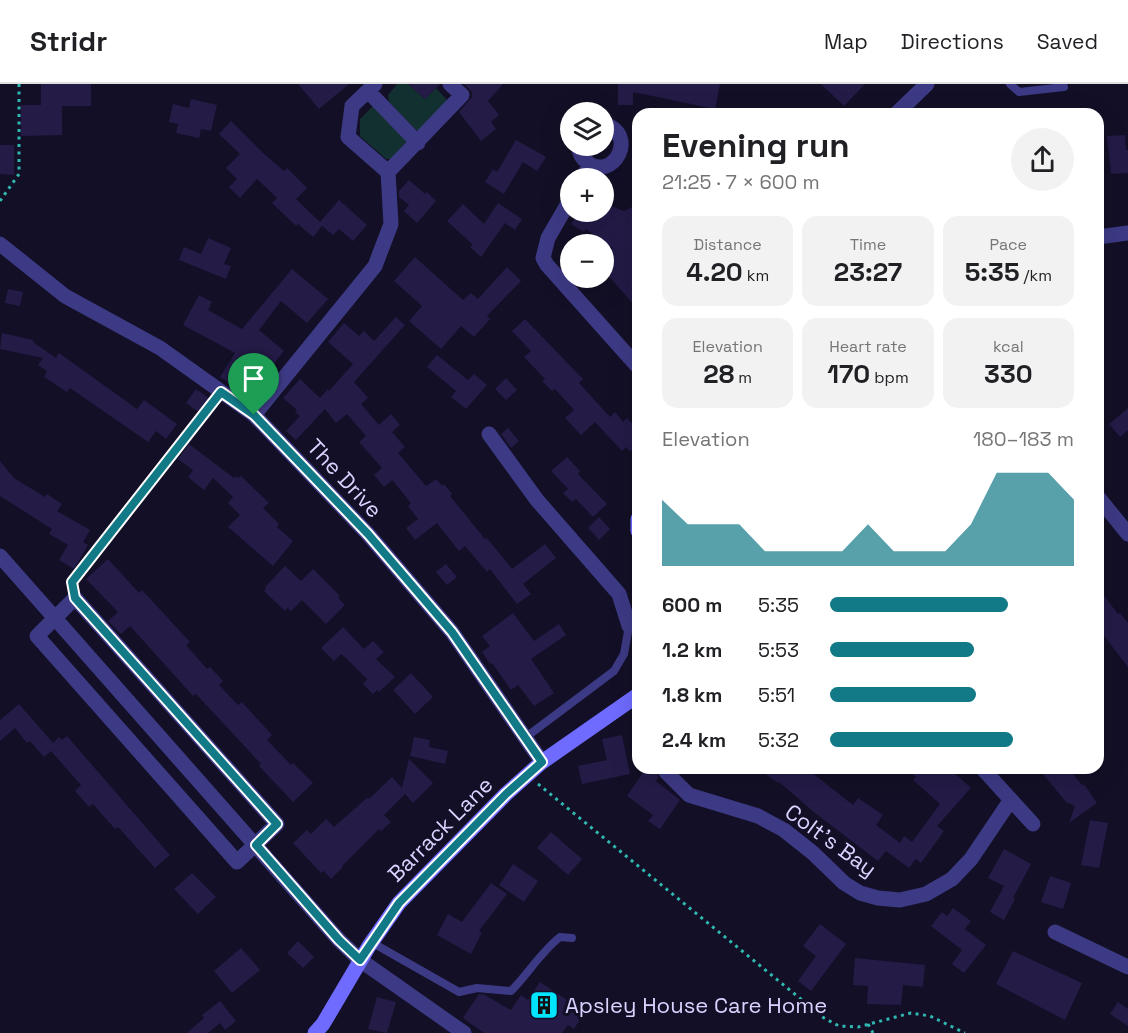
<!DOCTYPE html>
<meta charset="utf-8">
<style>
body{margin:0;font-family:"Space Grotesk",sans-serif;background:#f2f2f2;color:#202124;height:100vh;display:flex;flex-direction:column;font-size:22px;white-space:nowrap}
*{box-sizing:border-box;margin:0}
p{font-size:20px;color:#757577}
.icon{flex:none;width:33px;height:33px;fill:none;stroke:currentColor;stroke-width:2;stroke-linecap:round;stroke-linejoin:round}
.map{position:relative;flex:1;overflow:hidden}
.details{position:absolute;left:632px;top:24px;width:472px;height:666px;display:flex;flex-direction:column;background:#fff;border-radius:18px;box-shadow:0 6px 24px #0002}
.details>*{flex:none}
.fabs{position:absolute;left:560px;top:18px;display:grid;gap:12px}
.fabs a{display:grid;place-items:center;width:54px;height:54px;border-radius:50%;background:#fff;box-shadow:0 6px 24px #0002;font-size:30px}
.pin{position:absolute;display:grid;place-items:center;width:51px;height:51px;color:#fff;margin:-62px -26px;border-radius:50% 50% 50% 0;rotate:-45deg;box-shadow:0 0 6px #0007}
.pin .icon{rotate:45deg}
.round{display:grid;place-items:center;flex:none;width:63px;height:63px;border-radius:32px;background:#f2f2f2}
.head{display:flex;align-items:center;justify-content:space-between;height:102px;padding:0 30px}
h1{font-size:33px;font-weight:600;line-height:45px}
.stats{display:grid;grid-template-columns:repeat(3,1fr);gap:9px;height:102px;padding:6px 30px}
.stats div{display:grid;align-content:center;border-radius:15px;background:#f2f2f2;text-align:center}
.stats b{font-size:26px;font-weight:600}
.stats small{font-size:16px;font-weight:400}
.stats p{font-size:16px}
.chart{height:168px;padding:12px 30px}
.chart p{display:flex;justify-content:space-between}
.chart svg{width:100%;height:108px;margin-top:6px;fill:#127987;opacity:.7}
ul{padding:0 30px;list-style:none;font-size:20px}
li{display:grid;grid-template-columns:96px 72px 1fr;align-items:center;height:45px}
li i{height:15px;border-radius:8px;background:#127987}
header{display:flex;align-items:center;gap:36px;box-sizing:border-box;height:84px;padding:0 30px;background:#fff;border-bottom:2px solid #e0e0e0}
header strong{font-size:28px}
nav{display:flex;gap:33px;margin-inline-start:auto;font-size:21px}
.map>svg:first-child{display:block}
</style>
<header>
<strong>Stridr</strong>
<nav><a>Map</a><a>Directions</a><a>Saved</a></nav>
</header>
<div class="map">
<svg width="1128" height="949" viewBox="0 0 1128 949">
<rect width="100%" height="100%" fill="#130f26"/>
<path fill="#12302f" d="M397,0h11l17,15 11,-11 11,12 -24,30h-7l-27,-28 -1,-7z
M373,22l34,35 -16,18h-5l-26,-23v-17z"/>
<path fill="#241b47" d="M41,0h50v22h-29v29l-41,1v-31h20z
M298,0h51l-30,25z
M408,0h32l-15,15z
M464,0h39l-15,17 11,14 -8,7 5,7 -15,12 -22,-29 13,-15v-5z
M618,0h102l-5,25 -82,-17v13h-15z
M821,0h44l-21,22z
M191,15l26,6 -6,26 -10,-2 -2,9 -23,-5 2,-9 -9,-2 4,-18 16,4z
M231,37l32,32 21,18 3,-3 20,20 -11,11 24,23 19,-22 28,25 -14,16 -14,-12 -6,6 -11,-9 -9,11 -15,-13 -2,2 -24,-23 5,-5 -20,-19 -17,19 -11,-11 8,-8 -11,-11 14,-14 -21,-20z
M1125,51l1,15h2v23l-17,1 -4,-38z
M516,56l30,17 -9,14 -14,-9 -19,32 -19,-12 8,-13 4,3z
M0,61h14v30l-14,-1z
M409,96l16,14 2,-2 9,9 -19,22 -13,-12 5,-6 -10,-8v-6z
M498,119l24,16 -7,11 -10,-7 -24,34 -11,-10 3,-2 -26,-24 16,-17 21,20z
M603,119l21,8 14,-7v105l-35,-39v-13l10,-9 -27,-19 -2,3 -13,-8 8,-12 10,7 3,-7h11z
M208,154l23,10 -7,16 7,2 -5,13 -47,-19 5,-13 17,7z
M415,173l48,43 8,-7 7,6 29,-32 14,14 -34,35 3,3 -16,18 -13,-11 -20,23 -32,-28 13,-15 -28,-25z
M292,185l36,30 -21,24 -26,-22 -22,29 25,21 -23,29 -18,-14 -12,18 -11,-7 15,-24 -52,-28 16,-30 13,7 -4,8 34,19z
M8,205l15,3 -3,14 -15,-3z
M396,233l9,8 -51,57 14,16 -7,6 18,21 12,-11 9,11 -8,7 13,15 -7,6 28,33 10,-7 6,7 2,-2 8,10 -2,2 35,43 2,-1 25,31 33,-25 11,14 -33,26 8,10 -14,10 -27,-35 -3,3 -22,-26 -6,5 -22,-28 -22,17 -9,-12 12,-9 -10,-13 3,-3 -19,-23 -8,7 -10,-12 8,-7 -23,-26 7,-6 -19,-22 -11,9 -11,-14 -29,31 -10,-9 14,-15 -5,-4 2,-2 -14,-12 17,-19 20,19 8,-9 1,2 24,-27 -25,-22 16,-19 15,13 5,-5 10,10z
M525,235l58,60 -4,4 31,34 5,-5 8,10 4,-4 11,12v15l-8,6 -4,-4 -4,4 -27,-29 -14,13 -16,-17 9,-8 -19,-21 -3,2 -10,-10 3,-2 -21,-22 7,-6 -19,-20z
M2,249l31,7v2l23,16 3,-5 78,56 7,-9 33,24 -11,15 -10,-8 -8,11 -78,-54 -3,4 -23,-15 3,-6 -9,-6 5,-7 -43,-9z
M437,271l31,25 6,-6 13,11 -21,24 -15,-12 5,-6 -29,-24z
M506,294l11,12 -11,10 -11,-11z
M196,305l14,10 -10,14 -14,-10z
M1128,324v22l-8,7 -11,-13z
M508,344l11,13 -8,7 -10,-14z
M189,360l45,34 1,-2 3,2 3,-2 28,27 -6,5 16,16 -2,3 16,14 -20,25 -45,-39 12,-12 -12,-12 5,-6 -20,-19 -9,12 -16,-13 5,-7 -15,-11z
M567,373l13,14 -2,3 29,30 -14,13 -17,-18 -4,3 -9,-9 5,-4 -17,-18z
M0,377l14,17 31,19 2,-3 15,10 -5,7 33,19 -7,12 5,3 -14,24 -15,-9 9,-15 -19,-11 3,-5 -52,-33z
M599,433l11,12 -11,11 -11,-12z
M108,475l31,34 3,-3 48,52 -4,3 21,24 3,-2 13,14 -4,4 19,20 4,-3 30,33 -5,5 24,25 2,-2 20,20 -20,19 -34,-36 2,-2 -65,-70 -3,2 -63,-70 -9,8 -13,-13 10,-9 -32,-33z
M446,480l11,13 -10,8 -11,-13z
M285,482l16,15 12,-12 27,27 -2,2 7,7 -19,19 -24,-24 -11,11 -4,-3 -2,3 -21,-20 2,-3 -1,-1z
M1098,504l20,26 2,-1 8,10v44l-30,-39z
M513,529l21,28 25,-17 7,11 -35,24 23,34 -20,13 -16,-21 -7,5 -19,-27 -2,1 -8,-12 8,-6 -8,-10z
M343,543l21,22 9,-8 11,11 -8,7 19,18 -16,15 -2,-2 -4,4 -10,-10 4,-5 -21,-21 -5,-4 -7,7 -13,-13z
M411,589l22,24 -18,17 -22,-24z
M19,620l34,39 6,-6 3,3 5,-4 103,119 -15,13 -37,-41 -3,2 -22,-25 -4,3 -14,-16 6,-6 -30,-34 -7,6 -14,-16 -3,2 -12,-15 -15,13v-21z
M622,651l8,39 -48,10 -4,-18 29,-6 -5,-21z
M414,653l16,3 -1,7 19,4 -3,13 -35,-8z
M409,675l24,24 -20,20 -8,-9 -21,21 7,7 -10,9 -2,-2 -37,37 1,1 -12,12 -7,-8 -3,2 -28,-30 14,-13 4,4 15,-15 8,8 34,-30 1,2 23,-22 10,11z
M646,684h11l1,10 -2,3 24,19 -20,29 -12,-8 5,-6 -26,-19z
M757,684h49l47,37 5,-7 25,17 -7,10 24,18 4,-7 8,6 28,-38 -27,-24 3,-3 -9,-9h42l22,20 -34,38 7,5 -23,32 -5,-4 -7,9 -23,-17 -8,10 -63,-48 -36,-31 -1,1z
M1038,684h30l15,18 1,-2 13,19 -28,20 6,-17 -9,-4z
M1090,736l18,3 -9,45 -18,-3z
M551,748l31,27 -14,16 -31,-27z
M1004,765l27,15 -18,34 2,1 -11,21 -14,-8 14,-26 -16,-8z
M513,780l25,17 -14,21 -25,-17z
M192,789l24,24 -18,17 -24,-25z
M1050,792l21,7 -8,26 -22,-7z
M491,799l16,11 -28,37 3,2 -11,21 -34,-19 11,-21 14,8z
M953,824l18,13 -6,8 21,16 -22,28 -12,-9 10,-14 -31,-24 11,-14 5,4z
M820,840l26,20 -35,47 -13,-10 18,-25 -13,-10z
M298,857l16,16 -11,11 -16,-15z
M241,864l19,22 -28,23 -18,-22z
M1013,867l69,32 -17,37 -69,-36z
M855,874l70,7 -2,22 -20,-2 -2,20 -34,-1 1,-18 -15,-1z
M540,898l45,30 -11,17 -6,-4 -6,8h-78l-21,-15 16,-24 6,1 26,15 10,-15 7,5z
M377,913l19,5 -9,31 -19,-4z
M220,917l16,20 -11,9 -5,-7 -12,10h-21l17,-15 -2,-3z
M1118,918l10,7v17l-18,-12z"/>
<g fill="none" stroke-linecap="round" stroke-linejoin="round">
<path stroke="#2fb8b0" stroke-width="3" stroke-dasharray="3 4.5" stroke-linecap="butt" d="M0,117l19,-27v-90
M73,500l-1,-2 141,-180
M538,700l286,234 15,8 19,1 53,-14 19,3 35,17
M868,940l5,9"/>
<path stroke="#3d3a85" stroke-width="8" d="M1010,0l9,8 45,-5
M526,653l88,-66 10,-17 5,-28 9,-4
M371,858l88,50 18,-4 34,3c17,-17 29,-38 49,-54l12,1"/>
<path stroke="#3d3a85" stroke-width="15" d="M375,0l-23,22 -4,31 40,35
M368,7l50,52
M896,30l31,-30
M579,62c0,7 2,12 8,16 26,21 53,-29 16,-38
M582,94l8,-13
M570,116l-22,38 -5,20 4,7 91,102
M1098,153l30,-4
M0,160l65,52 95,52 94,67 114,119 84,98 90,130
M254,331l121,-149 16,-42 -3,-52 74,-77 -12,-11
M489,350l48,66 82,94 10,32
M1098,413l30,37
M0,472l339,384 21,20 104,73
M75,514l202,226 -40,38 -200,-226z
M982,684l51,56
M666,688l23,23 69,21 26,14 29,23 31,30 16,10 18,5 22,2 26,-6 26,-15 19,-20 39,-58
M1055,848l73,35"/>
<path stroke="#6f6bff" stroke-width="15" d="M638,435v12
M315,949l8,-9 46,-78 30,-43 107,-109 36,-32 96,-67"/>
</g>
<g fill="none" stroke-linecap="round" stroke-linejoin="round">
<g stroke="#fff" stroke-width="12">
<path id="route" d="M221,308l33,23 114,119 84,98 90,130 -36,32 -107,109 -39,57 -21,-20 -83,-95 21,-21 -202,-226 -3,-16z"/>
</g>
<use href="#route" stroke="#127987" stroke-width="8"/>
</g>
<defs>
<g id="building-square" transform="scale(1.5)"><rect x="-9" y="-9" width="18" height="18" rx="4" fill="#00e5ff" stroke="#130f26"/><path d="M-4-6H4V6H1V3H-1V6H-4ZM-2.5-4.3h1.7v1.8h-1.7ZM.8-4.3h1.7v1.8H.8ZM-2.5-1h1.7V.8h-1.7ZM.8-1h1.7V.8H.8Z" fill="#111"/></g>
</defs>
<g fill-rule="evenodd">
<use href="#building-square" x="544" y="921"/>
</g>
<g text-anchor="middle" stroke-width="6" stroke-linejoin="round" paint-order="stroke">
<g font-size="22" fill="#d9d4ff" stroke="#130f26">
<text transform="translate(345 394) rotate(47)" y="8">The Drive</text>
<text transform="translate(440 745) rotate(-45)" y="8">Barrack Lane</text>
<text transform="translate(831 756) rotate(36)" y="8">Colt's Bay</text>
</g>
<g font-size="22" fill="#d9d4ff" stroke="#130f26" text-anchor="start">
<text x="565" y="929">Apsley House Care Home</text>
</g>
</g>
</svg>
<div class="fabs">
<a><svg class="icon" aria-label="layers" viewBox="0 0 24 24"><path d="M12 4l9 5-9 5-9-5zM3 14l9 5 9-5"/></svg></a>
<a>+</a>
<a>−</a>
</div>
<div class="pin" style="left:254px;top:331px;background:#1e9e55"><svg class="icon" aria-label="arrive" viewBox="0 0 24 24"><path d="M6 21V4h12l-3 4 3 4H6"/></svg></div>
<section class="details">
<div class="head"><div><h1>Evening run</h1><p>21:25 · 7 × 600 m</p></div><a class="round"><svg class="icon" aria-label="share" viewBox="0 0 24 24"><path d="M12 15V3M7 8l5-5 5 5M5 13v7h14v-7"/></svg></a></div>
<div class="stats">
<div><p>Distance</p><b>4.20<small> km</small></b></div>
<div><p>Time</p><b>23:27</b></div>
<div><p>Pace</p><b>5:35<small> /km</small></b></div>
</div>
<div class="stats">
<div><p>Elevation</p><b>28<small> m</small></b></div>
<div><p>Heart rate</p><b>170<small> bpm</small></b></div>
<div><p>kcal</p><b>330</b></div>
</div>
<div class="chart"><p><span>Elevation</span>180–183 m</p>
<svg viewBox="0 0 160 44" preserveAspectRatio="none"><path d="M0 44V17L10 27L20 27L30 27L40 38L50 38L60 38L70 38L80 27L90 38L100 38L110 38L120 27L130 6L140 6L150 6L160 17V44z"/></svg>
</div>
<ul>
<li><b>600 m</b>5:35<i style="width:73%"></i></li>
<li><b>1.2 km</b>5:53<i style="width:59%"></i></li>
<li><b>1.8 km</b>5:51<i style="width:60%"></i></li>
<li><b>2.4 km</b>5:32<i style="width:75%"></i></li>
</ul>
</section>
</div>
